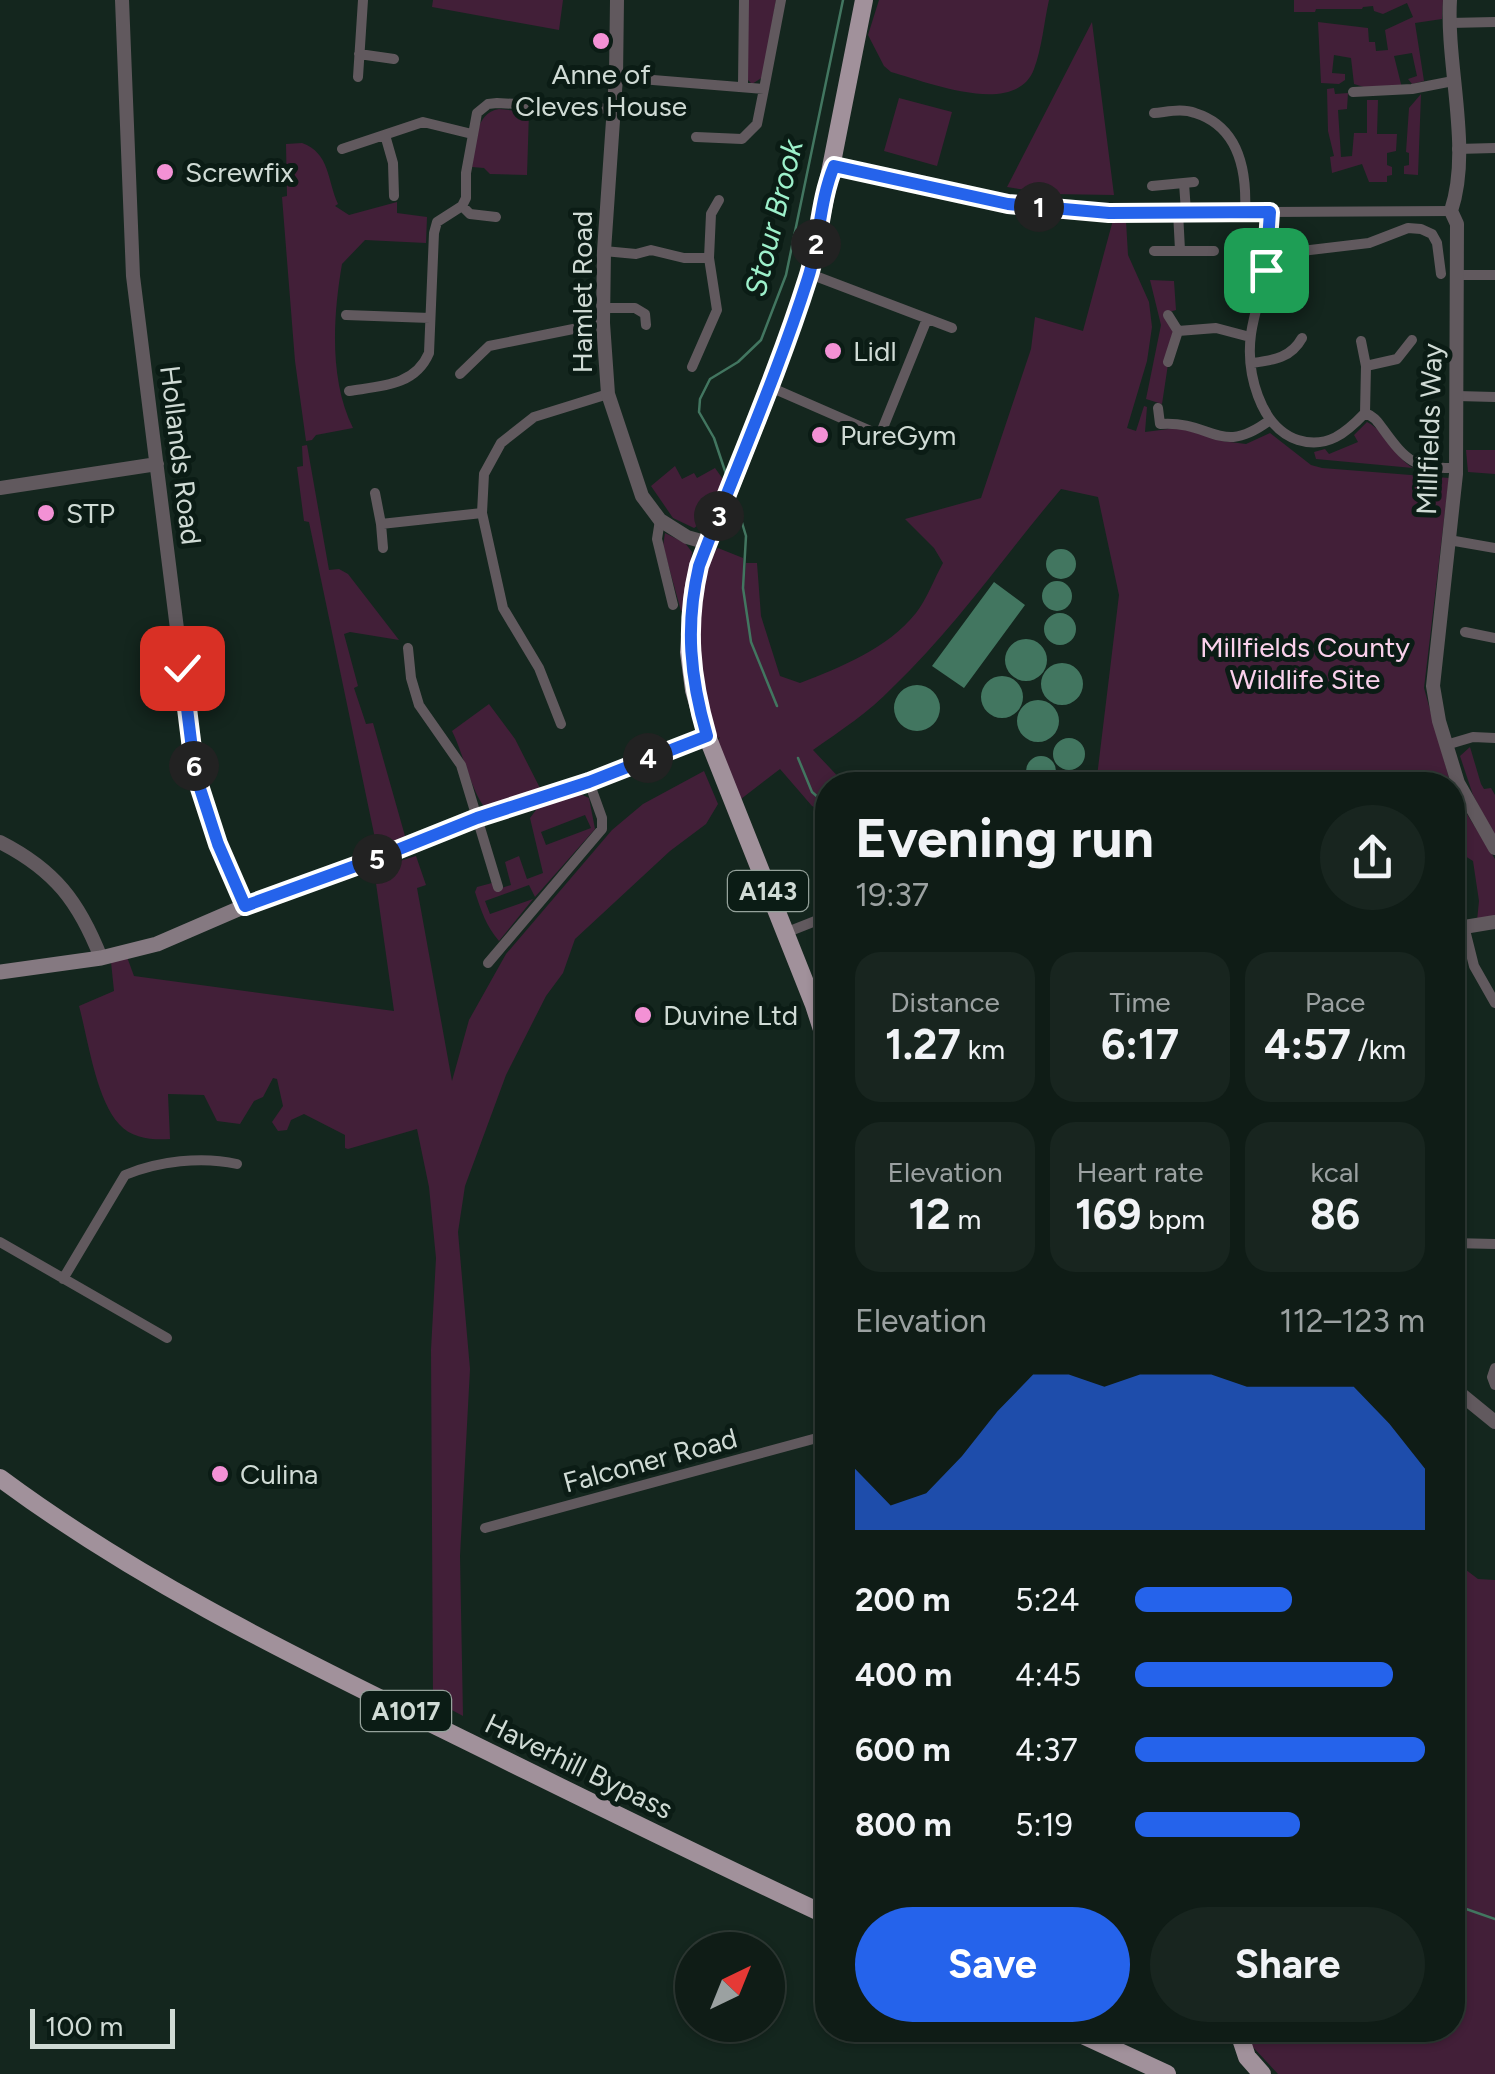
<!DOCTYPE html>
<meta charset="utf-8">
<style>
body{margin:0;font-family:Figtree,sans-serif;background:#18251f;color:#f1f3f6;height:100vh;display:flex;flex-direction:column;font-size:38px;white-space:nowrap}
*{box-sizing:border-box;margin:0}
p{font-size:32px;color:#9ba1a1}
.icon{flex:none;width:55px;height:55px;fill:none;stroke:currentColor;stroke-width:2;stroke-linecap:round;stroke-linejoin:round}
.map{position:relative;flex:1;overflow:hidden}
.side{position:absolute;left:815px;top:772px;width:650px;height:1270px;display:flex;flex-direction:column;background:#0f1c16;border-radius:40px;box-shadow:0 2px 8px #0004,0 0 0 2px #2f3a35}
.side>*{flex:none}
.needle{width:65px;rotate:43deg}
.tools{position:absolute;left:675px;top:1932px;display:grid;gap:20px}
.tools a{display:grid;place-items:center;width:110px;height:110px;border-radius:50%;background:#0f1c16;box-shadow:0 2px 8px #0004,0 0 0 2px #2f3a35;font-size:50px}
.scale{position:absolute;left:30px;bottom:25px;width:145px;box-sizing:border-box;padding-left:10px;border:5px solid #d0dbd5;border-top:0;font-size:28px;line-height:35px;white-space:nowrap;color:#d0dbd5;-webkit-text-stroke:8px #0b1c15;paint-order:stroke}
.pin{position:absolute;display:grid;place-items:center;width:85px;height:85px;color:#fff;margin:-42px;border-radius:20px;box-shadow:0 5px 15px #0006}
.km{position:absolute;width:50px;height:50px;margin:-25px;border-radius:50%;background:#222;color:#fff;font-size:28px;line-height:50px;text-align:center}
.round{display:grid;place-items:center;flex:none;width:105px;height:105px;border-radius:52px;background:#18251f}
.summary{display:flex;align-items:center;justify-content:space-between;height:170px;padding:0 40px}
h1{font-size:55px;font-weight:700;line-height:75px}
.figures{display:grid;grid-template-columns:repeat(3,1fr);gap:15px;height:170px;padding:10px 40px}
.figures div{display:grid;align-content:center;border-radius:25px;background:#18251f;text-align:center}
.figures b{font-size:42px;font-weight:700}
.figures small{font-size:28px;font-weight:400}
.figures p{font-size:28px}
.chart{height:280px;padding:20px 40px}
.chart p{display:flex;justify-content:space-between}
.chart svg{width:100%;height:180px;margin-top:10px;fill:#2563eb;opacity:.7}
.primary-button{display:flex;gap:20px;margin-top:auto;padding:20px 40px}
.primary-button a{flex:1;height:115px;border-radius:60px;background:#2563eb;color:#fff;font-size:40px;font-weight:700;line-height:115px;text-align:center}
.primary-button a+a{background:#18251f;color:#f1f3f6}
ul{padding:0 40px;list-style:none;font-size:32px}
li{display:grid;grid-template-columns:160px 120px 1fr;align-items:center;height:75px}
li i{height:25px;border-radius:12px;background:#2563eb}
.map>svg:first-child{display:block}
</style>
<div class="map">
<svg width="1495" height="2074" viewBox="0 0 1495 2074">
<rect width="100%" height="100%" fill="#14261e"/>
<path fill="#421f38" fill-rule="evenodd" d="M433,0h130l-4,30 -127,-23z
M748,0h28l-13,77 -11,7 -4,-4z
M879,0h170c-5,22 -7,48 -15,69 -18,49 -107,13 -143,3l-7,-6 -16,-31z
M1294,0h149l-1,19 -27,4 9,58 -12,3 -4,-5 9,-3 -5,-23 -18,3 8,32h-35l-13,-4 -3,-26 -17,-3 -2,18 13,1v6l-6,4 -18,-1 -3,-61 50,6 1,14h6l1,9 12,-1 -3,-20 28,-13 -6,-14 -24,11 -9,-3 -1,-5 -10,1 -1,2h-46l-1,3h-21z
M1092,22l22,173 -63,-1 -44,-7z
M1334,88l1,6 13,-1 -1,16 -9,1 3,47 11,-1 2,-23h13v-33h11l-1,34h20l-1,17 -9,2v12l5,2v8l-5,1v6h-18l-7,-18 -30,9 -2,-16 4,-1 -6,-25 -1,-42z
M1421,94l-3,81 -14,-1v-8l5,-1v-12l-3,-1 3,-44z
M899,98l53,14 -15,54 -53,-15z
M499,109l30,3 -2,63 -37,-1 -6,-6 -12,-1c3,-21 2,-54 27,-58z
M302,143c28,10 25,37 36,61l-3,2 14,9 48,-13v11l30,4 -1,26 -61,-3 -23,24c-9,52 -13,116 11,164l-37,7 -4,5 -6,1 -11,-80 -13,-164 5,-1 -1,-52z
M1113,220l13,1 2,34 21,47 3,25 -5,34 -20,67 9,3 8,-25 3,1 -2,25 39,-5 38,14 24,3 24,-11 41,32 11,3 127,10 -25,210 27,97h-355l23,-190 -21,-98 -37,-8c-56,66 -106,139 -169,199 -23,24 -52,43 -79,62l33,35h-18l-1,28 -15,-7 -32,-37 -39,30 -24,-57 3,-5 -4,2c-5,-17 -12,-35 -15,-53 -5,-32 -9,-116 17,-138l25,10v36l3,-31h11l4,53 19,60 20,7c41,-16 87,-34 116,-70 11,-14 18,-34 27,-50l-9,-15 -29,-29 76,-21 50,-149 4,-32 48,14z
M1150,280l24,1 2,29 -13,4 10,17 -11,73 -16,-5 15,-74z
M1367,422c20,10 27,35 46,46l-97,-9 -2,-7 11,-3 4,5 29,-12 -4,-7z
M307,445l22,125 10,-1 9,5 51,66 -49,-8 -6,2 14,52 -4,2 12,36 7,-1 32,113 -28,12 -68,-326 -5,-1 -7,-54 6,-1 -1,-20z
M1466,450h29v24l-27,-2z
M675,466l7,13 12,-6 3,5 18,-10 10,14 -18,37 -13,9 -21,-10 -22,-32z
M665,533l20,10 7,9 -7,59h-4l-18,-65z
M489,704l26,35 26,51 -56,17c-12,-11 -23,-57 -33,-76z
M1470,747l11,37 3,5 7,-1 4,7v42l-22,-42 -13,-39z
M704,771l14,33 -12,20 -36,27 -95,88 -12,34 -17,23 -40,79 -41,111 -7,46 12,137 -10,187 3,160 -30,-16 -2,-350 5,-92 -7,-71 -12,-58 -69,20 -3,-1v-13l-41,-21 -13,6 -4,10 -9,1 -6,-9 11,-16 -6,-27 -4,-1 -10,19 -9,4 -14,23 -23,-3 -13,-26 -36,-1 2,45c-17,1 -38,0 -51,-15 -23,-25 -31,-85 -40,-118l35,-15 -3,-29 16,-5 7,19 260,35 -20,-142 42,-13 10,29 -9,3 35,193 17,-61 37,-66 106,-124 31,-26z
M1452,790l43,69v60l-18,2 2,-20 -6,-40 -8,-5z
M578,793l11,5 6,31 -60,68 -6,-12 -44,16 5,13 43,-15 -34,42c-13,-15 -18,-31 -24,-49l2,-5 15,-4 3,7 16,-5 -6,-23 14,-6 8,23 16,-6 -13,-55 9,-12zM585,815l6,13 -45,17 -5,-13z
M1453,1560l25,19 17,1v494h-217l-27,-29 -4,-15h205z"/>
<path fill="#427660" d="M1046 564a15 15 0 1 1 30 0a15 15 0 1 1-30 0Z
M1042 596a15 15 0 1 1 30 0a15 15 0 1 1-30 0Z
M994,582l31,23 -61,83 -32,-22z
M1044 629a16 16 0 1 1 32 0a16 16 0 1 1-32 0Z
M1005 660a21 21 0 1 1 42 0a21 21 0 1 1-42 0Z
M1041 684a21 21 0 1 1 42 0a21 21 0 1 1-42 0Z
M981 697a21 21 0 1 1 42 0a21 21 0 1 1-42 0Z
M894 708a23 23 0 1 1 46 0a23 23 0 1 1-46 0Z
M1017 721a21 21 0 1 1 42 0a21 21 0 1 1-42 0Z
M1053 754a16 16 0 1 1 32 0a16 16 0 1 1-32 0Z
M1026 771a15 15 0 1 1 30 0a15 15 0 1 1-30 0Z"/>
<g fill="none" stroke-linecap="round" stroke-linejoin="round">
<path stroke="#427660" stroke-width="2.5" d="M726,474l-12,-36 -15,-26 1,-13 10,-20 28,-17 23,-22 25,-65 57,-275
M734,496l12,40 -3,52 8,54 26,64
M798,758l14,34 16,14
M1452,1904l43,15"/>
<path stroke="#61595e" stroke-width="10" d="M1449,23l46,-1
M359,54l35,5
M358,77l5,-77
M616,77l148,12 -7,35 -15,15 -46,-2
M743,85l1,-85
M764,89l17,-89
M1353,92l59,-3 41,-8
M1154,113c13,-1 28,-5 41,0 45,14 52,59 50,99
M385,135l8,28 1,33
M342,149l81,-27 49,12
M1457,149l38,-1
M834,166l174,38 101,9 342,-2
M1184,183l2,29
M1152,186l42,-4
M462,206l8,8 26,3
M1178,212l2,38
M1270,212c0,13 1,26 -1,39 -2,28 -14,55 -18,83 -5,37 8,93 47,106 29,9 48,-7 67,-27 10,4 12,8 18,16 23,32 32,40 73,39
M604,251l32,3 15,-4 33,8h25l2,-44 8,-14
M1154,251h60
M1269,252l16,1 84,-10 39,-15 13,1 11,5 5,9 4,31
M1232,264l34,6
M810,274l142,54
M1458,275h37
M603,308h32l10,6 1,11
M346,315l84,3
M1168,315l10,16
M1361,341l5,25 -1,47
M1168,362l10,-31 38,-3 34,9
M1252,363c22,-3 39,-5 50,-25
M1366,366l31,-7 15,-19
M692,367l25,-57 -8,-52
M460,374l29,-28 114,-23
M770,387l110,48 47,-116
M349,391c32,-5 66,-5 80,-38l5,-120 3,-11 25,-16 4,-8v-25l11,-60 11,-9 9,-1 116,6
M1457,396l38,1
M1158,408l2,16c53,-4 59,34 110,-4
M375,493l6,31 101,-11
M660,520l-3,19 16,66
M381,524l2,24
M1449,540l46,8
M1465,632l30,6
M408,648l3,30 8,27 42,60 37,122
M561,724l-22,-56 -36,-60 -21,-95 2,-39 17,-31 33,-26 74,-23
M1446,745l27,-8 22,1
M822,858l6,14
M1464,926l10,40 21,37
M785,933l43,-17
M488,963l114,-134v-11l-13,-36
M1452,1127l9,12
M0,1242l167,96
M1452,1243l43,1
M63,1279l62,-104c33,-14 77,-19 112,-11
M1495,1368l-3,9 3,8
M485,1528l343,-93"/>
<path stroke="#61595e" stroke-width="14" d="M122,0l11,276 62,497 23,71 27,62
M617,0l-1,77 -12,174 -1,72 5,71 34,102 18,24 27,17 21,6
M1450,0c-4,66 22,149 1,211l6,13 -1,250 -23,212 6,35 19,62 37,65
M0,488l157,-24
M0,842c55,28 79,60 101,116
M1452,929l43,-7
M1452,1387l43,35"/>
<path stroke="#857981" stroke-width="15" d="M0,972l101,-14 56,-14 88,-38 128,-46 104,-42 112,-36 118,-46"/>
<path stroke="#a1919b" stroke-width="18" d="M828,1048l-14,-43 -107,-269 -13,-46 -5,-38 4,-61 6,-25 71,-179 40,-113 54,-274
M0,1478c132,98 279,171 426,243 134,66 267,132 402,195
M1072,2030l95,44
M1238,2030l9,27 15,17"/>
</g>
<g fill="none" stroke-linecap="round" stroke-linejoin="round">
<g stroke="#fff" stroke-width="20">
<path id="route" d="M182,668l13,105 23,71 27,62 127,-46 105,-42 112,-36 118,-46c-17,-59 -22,-110 -8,-170 36,-96 78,-190 109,-288 12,-36 11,-76 26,-112l174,38 101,9 161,-1 -4,58"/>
</g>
<use href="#route" stroke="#2563eb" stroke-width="12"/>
</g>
<g fill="#f391d5" stroke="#0b1c15" stroke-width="4">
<circle cx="601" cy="41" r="10"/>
<circle cx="165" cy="172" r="10"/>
<circle cx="833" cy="351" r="10"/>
<circle cx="820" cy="435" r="10"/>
<circle cx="46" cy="513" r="10"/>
<circle cx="643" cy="1015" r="10"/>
<circle cx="220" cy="1474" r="10"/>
</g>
<g text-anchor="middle" stroke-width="10" stroke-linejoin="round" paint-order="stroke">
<g fill="#0b1c15" stroke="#95a29b" stroke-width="2.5">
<rect x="728" y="871" width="80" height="40" rx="8"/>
<rect x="361" y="1691" width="90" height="40" rx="8"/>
</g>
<g font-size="25" font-weight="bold" fill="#d0dbd5">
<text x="768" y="900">A143</text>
<text x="406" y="1720">A1017</text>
</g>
<g font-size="28" fill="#d0dbd5" stroke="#0b1c15" text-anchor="start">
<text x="601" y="84" text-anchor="middle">Anne of<tspan x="601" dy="32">Cleves House</tspan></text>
<text x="185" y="182">Screwfix</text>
<text x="853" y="361">Lidl</text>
<text x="840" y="445">PureGym</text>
<text x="66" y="523">STP</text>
<text x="663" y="1025">Duvine Ltd</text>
<text x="240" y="1484">Culina</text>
</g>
<g font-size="28" fill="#d0dbd5" stroke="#0b1c15">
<text transform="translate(582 292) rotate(-90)" y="10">Hamlet Road</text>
<text transform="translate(1429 429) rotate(-88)" y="10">Millfields Way</text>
<text transform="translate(181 455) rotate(83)" y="10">Hollands Road</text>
<text transform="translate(650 1460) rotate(-15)" y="10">Falconer Road</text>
<text transform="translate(579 1766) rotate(26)" y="10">Haverhill Bypass</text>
</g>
<g font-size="28" fill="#fbd1ec" stroke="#0b1c15">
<text x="1305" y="657">Millfields County<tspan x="1305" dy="32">Wildlife Site</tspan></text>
</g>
<g font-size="30" font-style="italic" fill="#9df1cb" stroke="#0b1c15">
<text transform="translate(774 218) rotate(-76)" y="10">Stour Brook</text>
</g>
</g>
</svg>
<div class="tools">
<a><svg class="needle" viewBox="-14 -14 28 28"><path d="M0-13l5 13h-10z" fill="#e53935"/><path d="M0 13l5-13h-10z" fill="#9ba1a1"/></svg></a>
</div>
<div class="scale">100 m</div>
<div class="pin" style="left:1266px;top:270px;background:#1e9e55"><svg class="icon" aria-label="arrive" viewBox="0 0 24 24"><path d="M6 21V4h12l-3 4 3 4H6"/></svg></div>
<div class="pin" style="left:182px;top:668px;background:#d93025"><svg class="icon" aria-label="check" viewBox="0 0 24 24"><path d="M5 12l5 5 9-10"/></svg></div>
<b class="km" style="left:1039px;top:207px">1</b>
<b class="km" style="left:816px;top:244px">2</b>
<b class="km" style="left:719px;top:516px">3</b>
<b class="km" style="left:648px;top:758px">4</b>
<b class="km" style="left:377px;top:859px">5</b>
<b class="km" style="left:194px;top:766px">6</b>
<section class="side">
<div class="summary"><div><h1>Evening run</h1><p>19:37</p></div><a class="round"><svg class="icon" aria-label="share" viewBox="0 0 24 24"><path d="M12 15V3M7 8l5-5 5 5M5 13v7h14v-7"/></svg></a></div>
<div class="figures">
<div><p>Distance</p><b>1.27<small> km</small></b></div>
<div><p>Time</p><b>6:17</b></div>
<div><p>Pace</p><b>4:57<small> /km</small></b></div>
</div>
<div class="figures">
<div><p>Elevation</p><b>12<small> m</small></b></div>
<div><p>Heart rate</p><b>169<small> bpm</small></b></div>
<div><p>kcal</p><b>86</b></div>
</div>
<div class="chart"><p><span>Elevation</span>112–123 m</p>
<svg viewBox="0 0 160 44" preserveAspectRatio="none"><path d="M0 44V29L10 38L20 35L30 26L40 15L50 6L60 6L70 9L80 6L90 6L100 6L110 9L120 9L130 9L140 9L150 18L160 29V44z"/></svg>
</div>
<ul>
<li><b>200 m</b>5:24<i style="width:54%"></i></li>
<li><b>400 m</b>4:45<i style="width:89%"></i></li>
<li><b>600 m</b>4:37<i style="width:100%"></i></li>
<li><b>800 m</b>5:19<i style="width:57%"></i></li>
</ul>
<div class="primary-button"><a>Save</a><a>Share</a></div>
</section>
</div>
